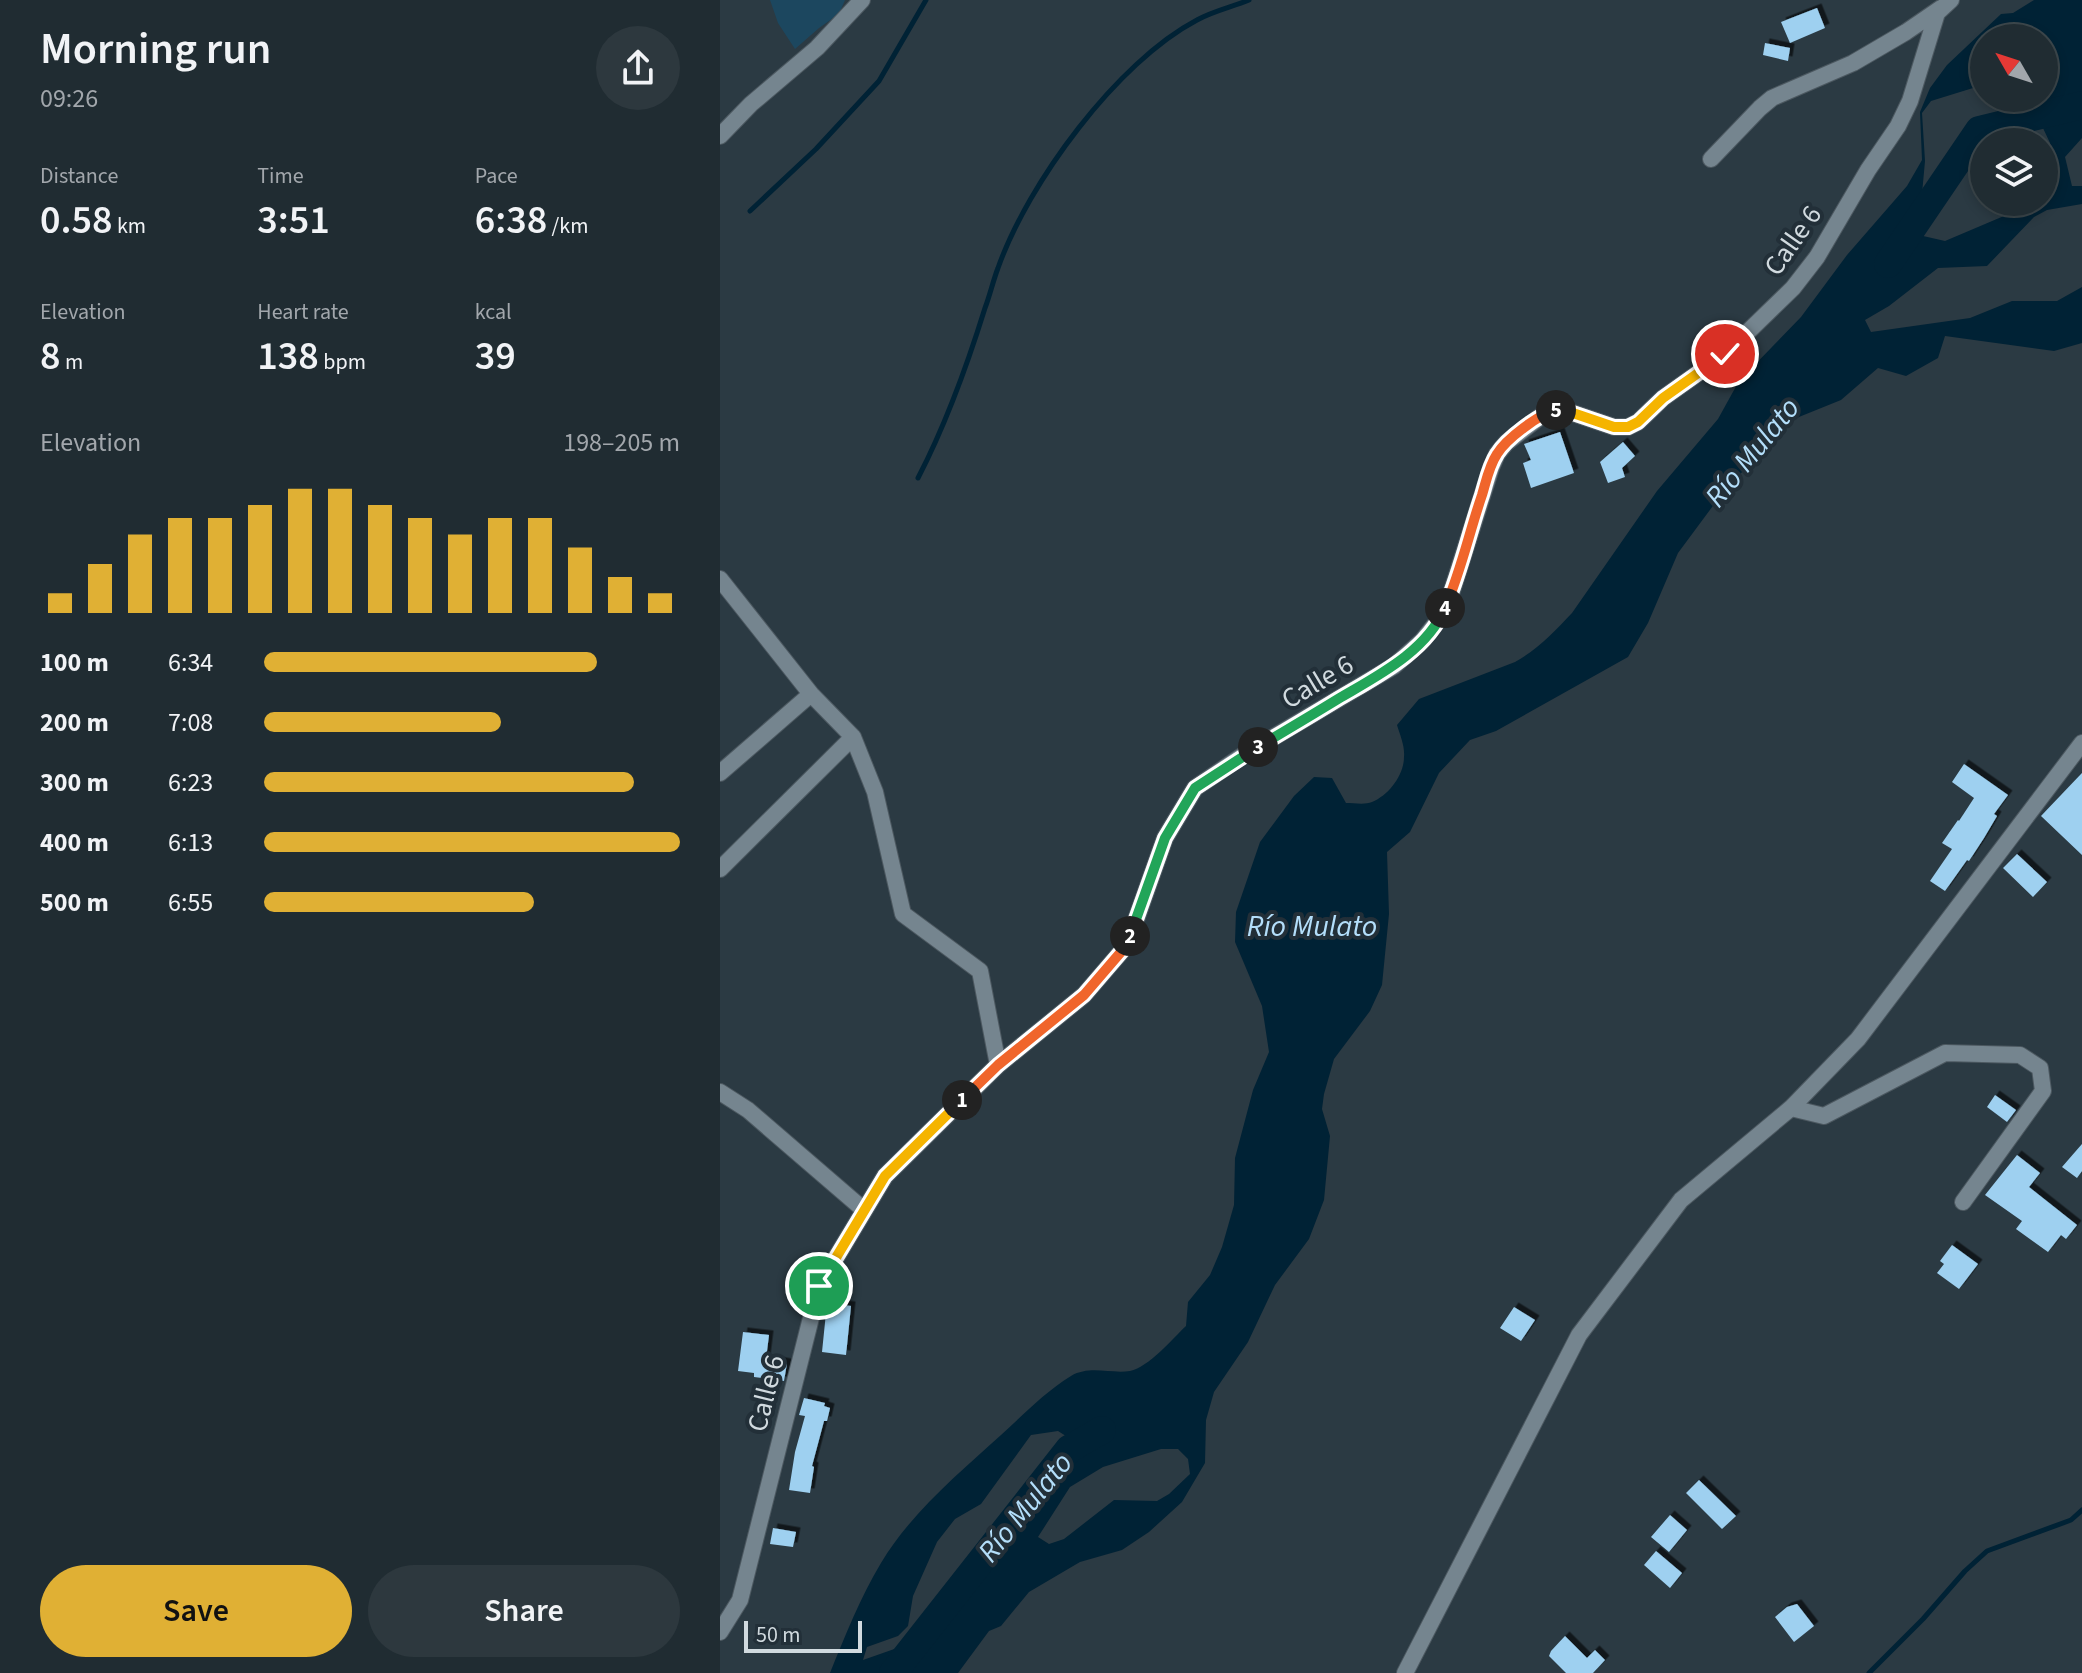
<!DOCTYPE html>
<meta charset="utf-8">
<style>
body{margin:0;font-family:"Source Sans 3",sans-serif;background:#2d383e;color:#f1f3f6;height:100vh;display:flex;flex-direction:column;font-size:30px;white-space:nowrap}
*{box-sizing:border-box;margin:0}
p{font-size:26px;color:#a2a7ac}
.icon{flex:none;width:44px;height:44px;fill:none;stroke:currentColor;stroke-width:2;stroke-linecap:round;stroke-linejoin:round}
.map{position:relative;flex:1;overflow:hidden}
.drawer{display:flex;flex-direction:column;background:#202c32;width:720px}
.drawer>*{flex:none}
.needle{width:52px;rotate:309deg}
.fabs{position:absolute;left:1250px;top:24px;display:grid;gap:16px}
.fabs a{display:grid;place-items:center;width:88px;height:88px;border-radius:50%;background:#202c32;box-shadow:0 4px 12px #0003,0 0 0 2px #3d484d;font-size:40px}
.scale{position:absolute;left:24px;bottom:20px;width:118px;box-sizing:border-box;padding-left:8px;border:4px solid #d1dadf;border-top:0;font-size:22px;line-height:28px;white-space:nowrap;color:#d1dadf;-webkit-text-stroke:6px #222f38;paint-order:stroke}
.pin{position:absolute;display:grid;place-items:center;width:68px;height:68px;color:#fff;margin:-34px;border:4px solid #fff;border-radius:50%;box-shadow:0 2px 8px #0007}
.km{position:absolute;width:40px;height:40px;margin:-20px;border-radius:50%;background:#222;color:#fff;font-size:22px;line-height:40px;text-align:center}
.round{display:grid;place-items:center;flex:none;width:84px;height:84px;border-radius:42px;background:#2d383e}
.head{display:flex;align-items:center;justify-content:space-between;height:136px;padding:0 40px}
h1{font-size:44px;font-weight:600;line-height:60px}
.metrics{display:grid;grid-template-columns:repeat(3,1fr);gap:12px;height:136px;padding:8px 40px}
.metrics div{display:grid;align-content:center}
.metrics b{font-size:40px;font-weight:600}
.metrics small{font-size:22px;font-weight:400}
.metrics p{font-size:22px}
.chart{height:224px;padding:16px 40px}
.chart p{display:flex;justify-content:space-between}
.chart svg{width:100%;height:144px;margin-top:8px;stroke:#e0b034;stroke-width:6}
.button{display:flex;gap:16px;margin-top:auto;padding:16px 40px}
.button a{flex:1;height:92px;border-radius:48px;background:#e0b034;color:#111;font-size:32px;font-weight:600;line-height:92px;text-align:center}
.button a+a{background:#2d383e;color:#f1f3f6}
ul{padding:0 40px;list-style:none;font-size:26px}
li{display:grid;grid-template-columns:128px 96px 1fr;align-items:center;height:60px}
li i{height:20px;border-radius:10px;background:#e0b034}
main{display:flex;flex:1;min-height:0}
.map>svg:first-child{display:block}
</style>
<main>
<section class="drawer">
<div class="head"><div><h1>Morning run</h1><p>09:26</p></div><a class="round"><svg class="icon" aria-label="share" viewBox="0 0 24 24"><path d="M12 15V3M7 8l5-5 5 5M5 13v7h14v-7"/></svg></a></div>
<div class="metrics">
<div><p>Distance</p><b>0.58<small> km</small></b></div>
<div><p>Time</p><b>3:51</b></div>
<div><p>Pace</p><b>6:38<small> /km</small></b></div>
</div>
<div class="metrics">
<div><p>Elevation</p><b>8<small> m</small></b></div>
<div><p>Heart rate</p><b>138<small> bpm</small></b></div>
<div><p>kcal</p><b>39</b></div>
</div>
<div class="chart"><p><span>Elevation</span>198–205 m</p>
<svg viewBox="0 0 160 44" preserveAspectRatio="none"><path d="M5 44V38M15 44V29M25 44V20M35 44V15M45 44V15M55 44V11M65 44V6M75 44V6M85 44V11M95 44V15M105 44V20M115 44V15M125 44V15M135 44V24M145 44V33M155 44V38"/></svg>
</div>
<ul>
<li><b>100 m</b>6:34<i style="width:80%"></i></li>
<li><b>200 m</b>7:08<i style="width:57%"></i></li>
<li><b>300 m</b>6:23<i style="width:89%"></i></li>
<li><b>400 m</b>6:13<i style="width:100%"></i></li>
<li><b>500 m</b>6:55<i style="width:65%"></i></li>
</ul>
<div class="button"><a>Save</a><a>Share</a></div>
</section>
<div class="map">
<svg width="1362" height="1673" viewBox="0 0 1362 1673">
<defs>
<filter id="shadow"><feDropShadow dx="4.5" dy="-4.5" stdDeviation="0" flood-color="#0009"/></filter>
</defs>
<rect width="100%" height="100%" fill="#2b3a43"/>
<path fill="#1c475f" d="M50,0h75l-6,14 -20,14 -24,21 -17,-26z"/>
<path fill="#002235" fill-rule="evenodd" d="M1314,0h48v138l-17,19 7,29h10v18l-35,6 -13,7 -47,49 -49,2 -49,38 -24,14 6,12 99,-14 42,-17h45l25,-14v56l-28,8 -109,-15 -7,22 -32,18 -28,-8 -37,32 -52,21 -68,74 -43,58 -30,70 -20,34 -132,74 -26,9 -31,33 -29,59 -23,20 2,62 -7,71 -12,26 -36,48 -10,35 -2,15 8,27 -6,64 -15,39 -34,46 -27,57 -34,50 -8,28 -1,43 -23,39 -33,30 -27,18 -42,12 -51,30 -28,34 -12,5 -31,42h-128c15,-37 30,-75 51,-110 30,-50 77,-89 120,-128 22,-20 44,-43 70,-59 19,-11 39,-2 59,-5 19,-4 42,-32 56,-45l2,-24 22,-27 12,-28 12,-42 1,-47 18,-68 16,-38 -7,-46 -27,-64 1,-30 24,-70 34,-46 20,-19 18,1 14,25c8,0 19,2 26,-1 17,-7 32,-27 32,-45 1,-11 -4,-22 -7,-32l22,-26 96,-37c22,-12 40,-31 57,-49l85,-122 61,-72 21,-38 62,-64 46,-62 60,-69 15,-26 -2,-48 10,-24 17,-23 54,-51 12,-1zM1264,38h60v60h-15l21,45v29l-6,9v21h-18l-15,11 -66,28 -35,-8 11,-28 4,-44 -3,-48 9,-12 42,-13 11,-1zM338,1431l11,7 3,15 -51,66 -21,38 -48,57 -35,27 -54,19 4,-13 31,-11 10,-10 5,-30 24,-54 18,-23 26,-15 50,-69zM441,1449h17l10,10 2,15 -21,20 -12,7 -43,-1 -50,39 -15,5 -11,-7 32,-50 33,-20z"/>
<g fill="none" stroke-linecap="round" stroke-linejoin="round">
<path stroke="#002235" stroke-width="5" d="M30,211l66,-62 63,-68 47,-81
M198,478c28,-54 49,-112 67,-170 5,-13 8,-27 13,-40 30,-85 119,-206 199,-248 16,-9 35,-13 52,-20
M1149,1673l54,-54 42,-48 22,-20 84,-31 11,-10"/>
<path stroke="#002235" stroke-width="28" d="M1168,264l91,-134 103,-25
M173,1673l176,-224 33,-19"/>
</g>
<path fill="#9ed0f0" filter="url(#shadow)" d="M1097,8l8,20 -35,15 -9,-21z
M1045,43l25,5 -2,13 -25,-6z
M840,432l14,41 -43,15 -8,-25 8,-3 -7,-16z
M903,442l12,14 -13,12 3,9 -17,6 -8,-21z
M1244,764l44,31 -14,19 3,2 -13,22 -15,23 -2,-1 -22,31 -15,-10 22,-32 -10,-6 16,-23 1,1 15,-23 -22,-16z
M1362,773v82l-41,-39z
M1297,854l30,28 -14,15 -30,-29z
M1275,1095l21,15 -9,12 -20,-15z
M1362,1144v27l-5,7 -15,-11z
M1297,1155l23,18 -11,14 48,38 -11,14 -5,-4 -13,17 -32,-23 6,-8 -37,-26z
M1232,1245l26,19 -19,25 -22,-16 7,-9 -4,-3z
M107,1303l24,3 -5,49 -24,-3z
M794,1307l21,13 -14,21 -21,-13z
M23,1332l26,3 -3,24 21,4 -3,18 -30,-4v-4l-16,-2z
M84,1398l21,5 -1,3 6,2 -3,13h-3l-12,45 2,1 -4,26 -21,-3 6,-38 10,-36 -6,-1z
M979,1480l37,36 -14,13 -36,-36z
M950,1515l17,15 -18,22 -18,-15z
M53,1528l23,4 -3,15 -23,-3z
M936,1551l26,22 -12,15 -26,-23z
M1077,1604l17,22 -20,16 -19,-25 12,-10z
M845,1636l22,22 8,-8 10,10 -12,13h-27l-17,-17 2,-5z"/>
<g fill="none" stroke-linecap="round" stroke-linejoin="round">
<g stroke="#4c5860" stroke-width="18">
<path id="minor" d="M0,136l31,-32 66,-56 45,-48
M991,159l49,-51 12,-10 81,-35 53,-31 35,-24
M0,579l91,115 42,43 22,55 28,122 77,57 18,94
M0,773l91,-79
M0,869l133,-132
M0,1092l28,18 116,100
M1071,1108l33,8 121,-63 75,2 20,13 3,23 -80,111
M0,1632l20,-32 79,-314 66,-110 113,-111 86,-70 43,-50 38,-107 30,-50 50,-34 149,-88 28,-25 19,-24 9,-20 41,-129 6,-14 9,-11 39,-30 10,-3 12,1 47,16h14l10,-5 25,-24 62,-44 68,-66 24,-31 51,-87 30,-44 12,-25 27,-88 14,-13
M685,1673l174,-338 102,-135 110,-92 67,-69 224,-296"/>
</g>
<use href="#minor" stroke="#75858f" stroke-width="16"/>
</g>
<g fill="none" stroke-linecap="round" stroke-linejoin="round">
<g stroke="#fff" stroke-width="16">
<path id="split-1" d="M99,1286l66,-110 77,-76"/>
</g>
<g stroke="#fff" stroke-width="16">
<path id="split-2" d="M242,1100l36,-35 86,-70 43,-50 3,-9"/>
</g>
<g stroke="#fff" stroke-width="16">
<path id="split-3" d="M410,936l35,-98 30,-50 63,-41"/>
</g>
<g stroke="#fff" stroke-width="16">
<path id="split-4" d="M538,747c27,-16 54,-32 80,-48 39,-23 88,-47 107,-91"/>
</g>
<g stroke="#fff" stroke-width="16">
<path id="split-5" d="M725,608c16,-37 24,-75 37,-113 4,-13 7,-29 15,-41 9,-15 42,-40 59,-44"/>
</g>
<g stroke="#fff" stroke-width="16">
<path id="split-6" d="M836,410l11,1 47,16h14l10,-5 25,-24 62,-44"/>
</g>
<use href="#split-1" stroke="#f5b400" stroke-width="10"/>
<use href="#split-2" stroke="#f0652b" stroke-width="10"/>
<use href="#split-3" stroke="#22a559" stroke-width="10"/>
<use href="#split-4" stroke="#22a559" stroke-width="10"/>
<use href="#split-5" stroke="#f0652b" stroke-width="10"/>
<use href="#split-6" stroke="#f5b400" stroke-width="10"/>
</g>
<g text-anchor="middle" stroke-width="8" stroke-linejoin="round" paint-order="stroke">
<g font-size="28" fill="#d1dadf" stroke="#222f38">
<text transform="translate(1072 240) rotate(-55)" y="10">Calle 6</text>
<text transform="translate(597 681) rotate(-31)" y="10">Calle 6</text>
<text transform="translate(45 1393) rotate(-76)" y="10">Calle 6</text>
</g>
<g font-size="30" font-style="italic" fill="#b3defa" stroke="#222f38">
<text transform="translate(1032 452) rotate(-51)" y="10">Río Mulato</text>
<text x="592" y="936">Río Mulato</text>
<text transform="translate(305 1507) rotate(-51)" y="10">Río Mulato</text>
</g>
</g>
</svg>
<div class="fabs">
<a><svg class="needle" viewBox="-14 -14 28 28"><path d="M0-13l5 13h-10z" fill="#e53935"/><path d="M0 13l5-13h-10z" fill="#a2a7ac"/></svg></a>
<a><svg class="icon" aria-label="layers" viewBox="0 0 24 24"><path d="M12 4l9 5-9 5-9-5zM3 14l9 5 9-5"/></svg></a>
</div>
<div class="scale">50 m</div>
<div class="pin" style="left:99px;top:1286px;background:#1e9e55"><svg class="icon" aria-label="arrive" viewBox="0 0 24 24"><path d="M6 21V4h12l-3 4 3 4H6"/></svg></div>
<div class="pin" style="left:1005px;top:354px;background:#d93025"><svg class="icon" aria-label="check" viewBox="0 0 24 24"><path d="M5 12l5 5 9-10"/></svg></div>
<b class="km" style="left:242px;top:1100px">1</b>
<b class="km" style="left:410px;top:936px">2</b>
<b class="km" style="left:538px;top:747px">3</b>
<b class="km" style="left:725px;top:608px">4</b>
<b class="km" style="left:836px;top:410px">5</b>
</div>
</main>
